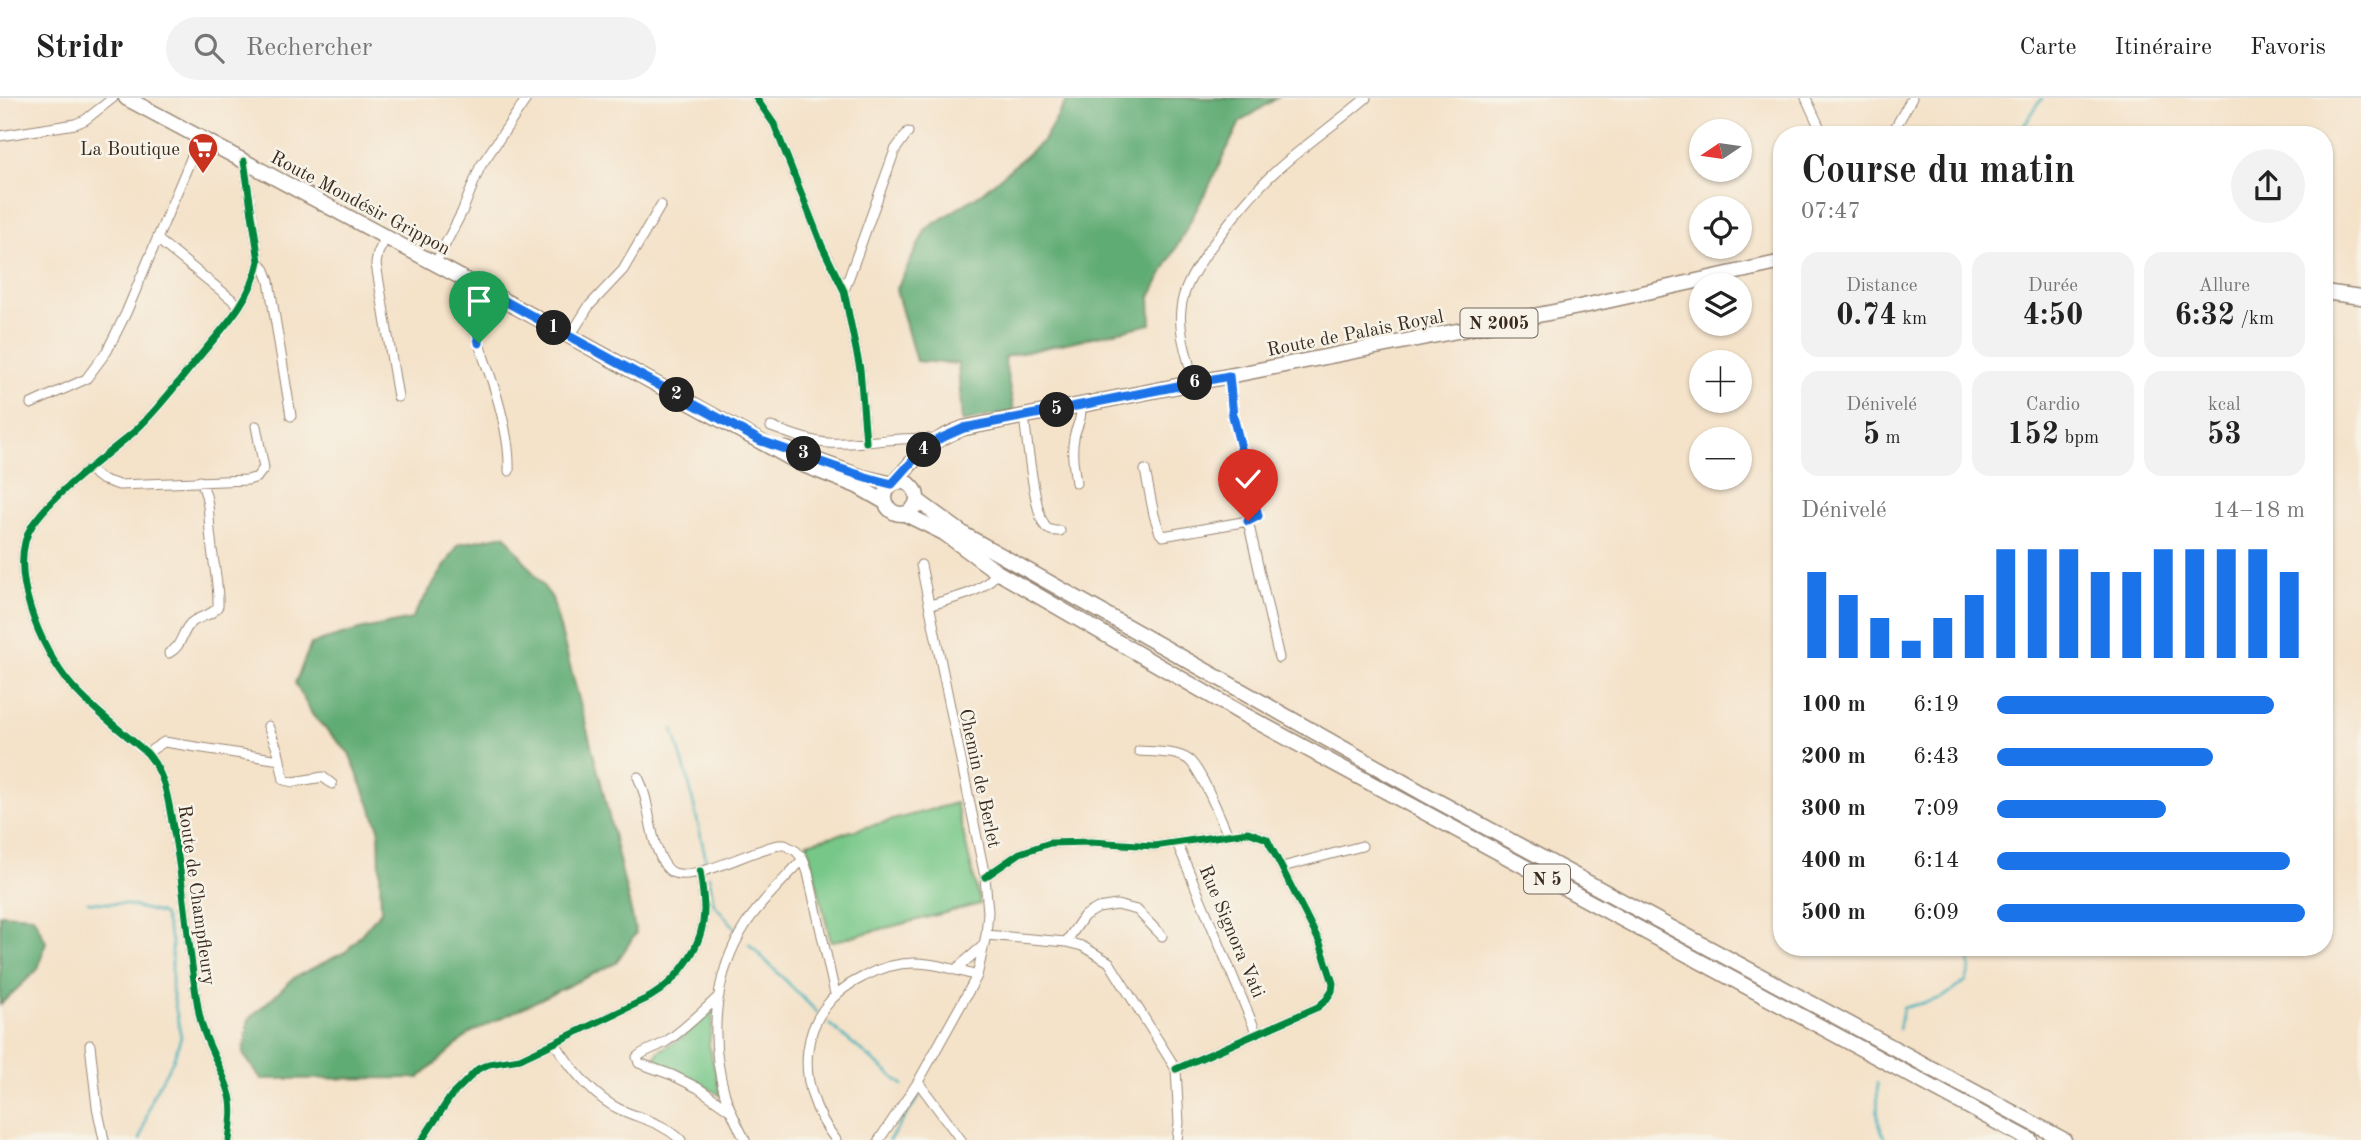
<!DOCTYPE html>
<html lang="fr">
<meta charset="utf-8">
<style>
body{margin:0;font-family:"Old Standard TT",serif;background:#f2f2f2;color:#222;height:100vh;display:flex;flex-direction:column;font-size:26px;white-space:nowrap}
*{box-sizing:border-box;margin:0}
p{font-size:23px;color:#767676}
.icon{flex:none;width:38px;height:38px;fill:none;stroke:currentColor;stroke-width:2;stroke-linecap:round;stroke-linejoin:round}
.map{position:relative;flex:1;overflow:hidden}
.details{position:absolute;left:1773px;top:28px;width:560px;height:830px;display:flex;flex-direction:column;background:#fff;border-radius:28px;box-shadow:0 2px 5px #0004}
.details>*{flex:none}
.needle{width:46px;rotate:257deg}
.buttons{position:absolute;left:1689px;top:21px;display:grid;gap:14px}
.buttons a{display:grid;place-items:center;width:63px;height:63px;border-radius:50%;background:#fff;box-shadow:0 2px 5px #0004;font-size:35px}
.pin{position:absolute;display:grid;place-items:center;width:60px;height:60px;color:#fff;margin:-72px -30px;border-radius:50% 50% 50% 0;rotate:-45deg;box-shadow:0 0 7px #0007}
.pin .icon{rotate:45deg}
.km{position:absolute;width:35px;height:35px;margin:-18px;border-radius:50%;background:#222;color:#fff;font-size:19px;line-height:35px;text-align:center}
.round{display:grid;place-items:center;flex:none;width:74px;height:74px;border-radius:37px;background:#f2f2f2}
.summary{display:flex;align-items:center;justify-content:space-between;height:119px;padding:0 28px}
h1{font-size:38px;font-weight:700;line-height:52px}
.metrics{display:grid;grid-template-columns:repeat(3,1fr);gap:10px;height:119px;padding:7px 28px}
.metrics div{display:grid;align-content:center;border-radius:18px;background:#f2f2f2;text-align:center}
.metrics b{font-size:30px;font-weight:700}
.metrics small{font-size:19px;font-weight:400}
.metrics p{font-size:19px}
.chart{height:196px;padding:14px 28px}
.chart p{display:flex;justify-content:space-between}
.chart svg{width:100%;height:126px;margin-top:7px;stroke:#1a73e8;stroke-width:6}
ul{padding:0 28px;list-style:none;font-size:23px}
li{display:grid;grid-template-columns:112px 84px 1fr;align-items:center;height:52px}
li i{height:18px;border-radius:9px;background:#1a73e8}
header{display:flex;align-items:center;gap:42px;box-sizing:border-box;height:98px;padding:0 35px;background:#fff;border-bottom:2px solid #e0e0e0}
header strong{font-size:33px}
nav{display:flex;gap:38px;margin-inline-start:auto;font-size:24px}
.search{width:490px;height:63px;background:#f2f2f2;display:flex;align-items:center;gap:18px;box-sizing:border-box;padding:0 24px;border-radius:38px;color:#767676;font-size:26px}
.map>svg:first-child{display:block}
</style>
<header>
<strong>Stridr</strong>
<div class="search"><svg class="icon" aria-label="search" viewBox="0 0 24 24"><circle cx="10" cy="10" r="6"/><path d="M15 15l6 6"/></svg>Rechercher</div>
<nav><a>Carte</a><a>Itinéraire</a><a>Favoris</a></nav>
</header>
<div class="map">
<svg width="2361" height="1042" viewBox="0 0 2361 1042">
<rect width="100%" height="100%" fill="#f7f3e8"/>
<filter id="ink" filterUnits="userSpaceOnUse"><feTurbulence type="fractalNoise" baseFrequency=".0143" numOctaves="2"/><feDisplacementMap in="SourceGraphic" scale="14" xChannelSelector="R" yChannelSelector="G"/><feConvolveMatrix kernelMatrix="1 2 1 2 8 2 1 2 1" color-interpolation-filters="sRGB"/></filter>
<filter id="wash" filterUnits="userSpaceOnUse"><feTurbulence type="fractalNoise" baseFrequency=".00686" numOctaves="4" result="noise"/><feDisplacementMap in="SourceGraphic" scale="28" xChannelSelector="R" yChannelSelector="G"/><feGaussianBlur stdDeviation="1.57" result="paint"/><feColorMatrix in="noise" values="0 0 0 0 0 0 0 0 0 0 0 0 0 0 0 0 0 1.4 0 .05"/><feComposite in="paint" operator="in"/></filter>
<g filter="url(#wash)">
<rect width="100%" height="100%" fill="#f4e2c9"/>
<path fill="#77c788" stroke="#597853" stroke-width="2" d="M956,705l24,101 -149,38 -24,-99z
M714,912l-5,35 12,51 -29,-18 -31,-13 -6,-7 4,-7 24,-14z"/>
<path fill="#61ac74" stroke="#4e6b49" stroke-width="2" d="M1068,0h209l-37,24 -30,62 -60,113 1,27 -147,33 10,54 -52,11 -4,-58 -42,-3 -20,-71 30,-61 57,-37 60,-51z
M505,437l47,63 49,184 35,151 -20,30 -146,70 -51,45 -158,1 -18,-25 6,-35 46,-42 52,-26 34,-40 -2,-83 -30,-75 -36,-37 -18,-33 16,-39 48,-14 52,-11 48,-75z
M0,816l33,2 13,26 -8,27 -38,36z"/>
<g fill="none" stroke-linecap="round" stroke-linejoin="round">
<path stroke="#40b0b9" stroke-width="2.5" d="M2018,37l24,-37
M673,631l15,50 19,85
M709,778l5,28 23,26
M88,804l36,2 36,9 4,3 8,28v46l9,47 -8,23 -21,37 -12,43
M749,846l68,68
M829,926l74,61
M1899,931l4,-21 39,-10 24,-17 4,-13 -2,-21
M1877,985l1,38 7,19
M889,1042l30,-43"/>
</g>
</g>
<g filter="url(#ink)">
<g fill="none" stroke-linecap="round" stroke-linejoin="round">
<g stroke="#988674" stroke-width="11">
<path id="minor" d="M756,0l18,26 48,122 22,45 16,78 6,73
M1806,0l17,37
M1891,37l21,-37
M0,38l75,-12 10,-4 28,-22
M386,139l-8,16 -2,11 22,133
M157,141l83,67
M259,163l6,9 4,11 22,135
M435,166l27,-52 18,-45 47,-69
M481,190c-15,38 1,61 12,96 8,25 17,61 16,87
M844,193l51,-141 13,-18
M570,238l19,-30 34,-36 38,-65
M1194,285c-5,-22 -16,-50 -13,-74 2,-22 15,-40 27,-58 21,-29 43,-58 70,-82 28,-25 60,-47 88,-71
M31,306l55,-25 21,-28 19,-38 74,-176
M1024,319c3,21 10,95 21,109 3,5 9,5 15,5
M771,329c18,6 38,15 57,16 37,2 72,-8 109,-3
M88,371l13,10 18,6 129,-5 9,-3 7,-9 -8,-42
M1145,372l9,45 6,18 3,3 85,-15 10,-5 -25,-100 -4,-40
M1076,385c-2,-15 -5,-30 -2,-45 2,-12 9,-19 6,-32
M1248,423l31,137
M931,507c23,-8 52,-11 66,-33
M169,555c12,-6 12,-18 20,-28 8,-10 22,-7 29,-19 1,-22 -5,-43 -7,-66 -3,-20 0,-40 -11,-59
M268,628l10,25 6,29 9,2 30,-5 9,7
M1139,653c14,1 38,0 50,9 13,11 31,58 39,75
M147,655l17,-11 116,18
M638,679c11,22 10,45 18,69 3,8 8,23 18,27 24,8 78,-24 105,-28h6l11,6 7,8 5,14 27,121
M1177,745l79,189
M1282,769l80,-21
M985,779l35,-24 30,-10 41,-1 63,4 94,-14 19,7 53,104 13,40 -1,8 -6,9 -8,7 -142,62
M986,837l80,7 16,4 27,16 67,107 3,54 -2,17
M1066,844l18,-26 14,-8 19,-3 20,5 25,26
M955,872l29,-25
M719,898c-17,16 -33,32 -52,45 -10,7 -21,8 -30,16l2,6 33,12 26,13 33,23
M555,945c15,24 37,53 64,66 24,11 41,12 62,31
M90,947l7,62 7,33
M918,984l43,58
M229,1042c2,-15 5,-33 0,-48 -8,-27 -25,-50 -30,-79 -11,-62 -14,-124 -26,-186 -5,-27 -7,-52 -26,-74 -25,-22 -53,-42 -75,-67 -30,-33 -68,-120 -39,-162 25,-35 69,-65 102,-93 23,-21 49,-56 69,-80 23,-27 48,-54 55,-90l-15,-100
M422,1042l29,-44 27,-27 11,-5 31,-5 15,-7 115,-55c29,-17 54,-52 54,-87 0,-12 -2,-26 -4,-39
M745,1042c-7,-14 -15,-29 -20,-45 -16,-56 -12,-120 21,-171 16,-24 38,-44 57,-65
M836,1042c-43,-54 -41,-131 27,-163 15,-8 33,-14 51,-14 21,0 43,7 63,13
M879,1042l39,-58 59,-106 9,-41 2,-23 -3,-35 -64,-312"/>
</g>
<g stroke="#988674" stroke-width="17">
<path id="primary" d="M126,0l407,218 268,148 56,22 28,16
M2324,194l37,5
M786,351l76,28 31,7
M885 400a16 16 0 1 1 32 0a16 16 0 1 1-32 0Z
M896,384c18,-25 38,-44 68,-54l620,-122 198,-44"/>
</g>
<g stroke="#988674" stroke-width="17">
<path id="trunk" d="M917,402l48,35 463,261 636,344
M905,416l39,19 53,39 242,140 791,428"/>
</g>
<use href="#minor" stroke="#fff" stroke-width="9"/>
<use href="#primary" stroke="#fff" stroke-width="14"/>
<use href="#trunk" stroke="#fff" stroke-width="14"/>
<g stroke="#f7f3e8" stroke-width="11">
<path id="cycleway" d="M756,0l18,26 48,122 22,45 16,78 6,73
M985,779l35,-24 30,-10 41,-1 63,4 94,-14 19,7 53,104 13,40 -1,8 -6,9 -8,7 -142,62
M229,1042c2,-15 5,-33 0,-48 -8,-27 -25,-50 -30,-79 -11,-62 -14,-124 -26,-186 -5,-27 -7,-52 -26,-74 -25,-22 -53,-42 -75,-67 -30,-33 -68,-120 -39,-162 25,-35 69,-65 102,-93 23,-21 49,-56 69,-80 23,-27 48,-54 55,-90l-15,-100
M422,1042l29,-44 27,-27 11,-5 31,-5 15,-7 115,-55c29,-17 54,-52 54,-87 0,-12 -2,-26 -4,-39"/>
</g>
<use href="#cycleway" stroke="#00873e" stroke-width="7"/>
</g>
</g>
<g fill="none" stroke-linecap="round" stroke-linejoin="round" filter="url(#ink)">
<g stroke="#fff" stroke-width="14">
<path id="route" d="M479,245l-5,-34 7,-21 280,153c44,14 86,33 131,43l27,-30 18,-14 27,-12 265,-52 4,40 25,100 -10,5"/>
</g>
<use href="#route" stroke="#1a73e8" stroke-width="9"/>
</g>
<defs>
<g id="supermarket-pin" transform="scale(1.575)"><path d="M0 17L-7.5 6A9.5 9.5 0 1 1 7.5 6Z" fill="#c8321e" stroke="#f7f3e8"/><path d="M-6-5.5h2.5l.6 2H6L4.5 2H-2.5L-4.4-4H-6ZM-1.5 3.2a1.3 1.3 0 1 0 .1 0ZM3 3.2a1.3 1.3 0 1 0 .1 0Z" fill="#fff"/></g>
</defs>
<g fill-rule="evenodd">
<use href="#supermarket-pin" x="203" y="50"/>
</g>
<g text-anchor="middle" stroke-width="5" stroke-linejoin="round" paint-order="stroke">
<g fill="#f7f3e8" stroke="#73665b" stroke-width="2">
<rect x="1460.5" y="210.5" width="77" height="29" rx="5"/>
<rect x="1524" y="766.5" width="46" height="29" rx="5"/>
</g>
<g font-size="18" font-weight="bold" fill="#3b2a1e">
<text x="1499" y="231">N 2005</text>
<text x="1547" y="787">N 5</text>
</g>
<g font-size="19" fill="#3b2a1e" stroke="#f7f3e8" text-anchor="end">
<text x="180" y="57">La Boutique</text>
</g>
<g font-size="19" fill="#3b2a1e" stroke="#f7f3e8">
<text transform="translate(361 104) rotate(28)" y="7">Route Mondésir Grippon</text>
<text transform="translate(1355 234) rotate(-11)" y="7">Route de Palais Royal</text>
<text transform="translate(981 680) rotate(78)" y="7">Chemin de Berlet</text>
<text transform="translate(198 797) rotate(82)" y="7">Route de Champfleury</text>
<text transform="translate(1233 833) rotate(67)" y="7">Rue Signora Vati</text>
</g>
</g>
</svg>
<div class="buttons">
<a><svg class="needle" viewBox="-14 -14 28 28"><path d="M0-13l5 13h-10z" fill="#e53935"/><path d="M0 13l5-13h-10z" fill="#767676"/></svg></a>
<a><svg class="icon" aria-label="locate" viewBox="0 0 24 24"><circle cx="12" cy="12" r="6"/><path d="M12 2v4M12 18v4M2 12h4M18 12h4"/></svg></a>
<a><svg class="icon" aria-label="layers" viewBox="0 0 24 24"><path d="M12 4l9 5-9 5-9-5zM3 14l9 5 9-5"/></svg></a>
<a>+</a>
<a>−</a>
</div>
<div class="pin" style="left:479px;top:245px;background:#1e9e55"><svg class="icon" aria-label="arrive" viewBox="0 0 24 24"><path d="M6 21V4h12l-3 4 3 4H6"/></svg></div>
<div class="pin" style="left:1248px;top:423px;background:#d93025"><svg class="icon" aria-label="check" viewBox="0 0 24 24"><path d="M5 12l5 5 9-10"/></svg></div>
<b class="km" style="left:554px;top:230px">1</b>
<b class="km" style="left:677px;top:297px">2</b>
<b class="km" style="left:804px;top:356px">3</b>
<b class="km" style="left:924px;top:352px">4</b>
<b class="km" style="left:1057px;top:312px">5</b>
<b class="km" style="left:1195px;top:285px">6</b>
<section class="details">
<div class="summary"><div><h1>Course du matin</h1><p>07:47</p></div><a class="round"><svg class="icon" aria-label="share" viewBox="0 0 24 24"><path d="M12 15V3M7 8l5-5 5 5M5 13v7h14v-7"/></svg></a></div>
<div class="metrics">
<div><p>Distance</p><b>0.74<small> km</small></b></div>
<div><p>Durée</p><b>4:50</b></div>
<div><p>Allure</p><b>6:32<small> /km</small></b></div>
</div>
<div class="metrics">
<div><p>Dénivelé</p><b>5<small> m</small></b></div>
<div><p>Cardio</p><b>152<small> bpm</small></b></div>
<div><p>kcal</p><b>53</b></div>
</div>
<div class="chart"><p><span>Dénivelé</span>14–18 m</p>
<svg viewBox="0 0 160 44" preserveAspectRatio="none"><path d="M5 44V14M15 44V22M25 44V30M35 44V38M45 44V30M55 44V22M65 44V6M75 44V6M85 44V6M95 44V14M105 44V14M115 44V6M125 44V6M135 44V6M145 44V6M155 44V14"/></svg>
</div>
<ul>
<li><b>100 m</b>6:19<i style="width:90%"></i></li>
<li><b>200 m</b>6:43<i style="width:70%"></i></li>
<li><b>300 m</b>7:09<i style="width:55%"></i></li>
<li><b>400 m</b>6:14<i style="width:95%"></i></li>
<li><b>500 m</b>6:09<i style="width:100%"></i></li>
</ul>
</section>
</div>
